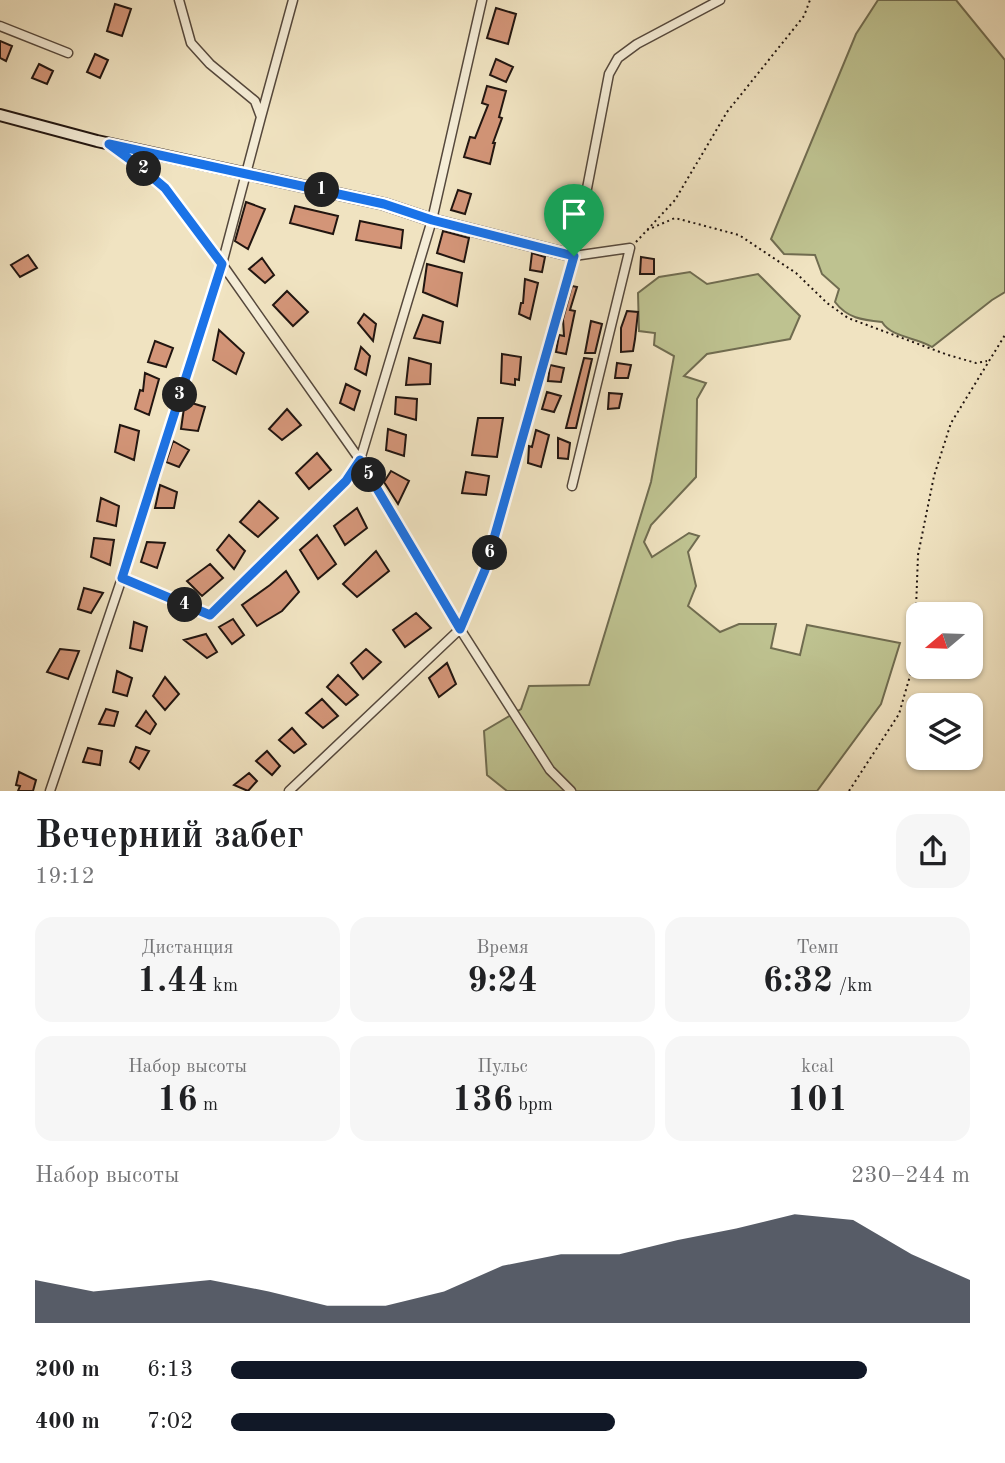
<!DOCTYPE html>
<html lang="ru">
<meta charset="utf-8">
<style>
body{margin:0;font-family:"Old Standard TT",serif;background:#f6f6f6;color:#202124;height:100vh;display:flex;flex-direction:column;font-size:26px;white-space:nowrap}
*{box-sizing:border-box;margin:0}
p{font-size:23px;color:#757577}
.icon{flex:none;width:38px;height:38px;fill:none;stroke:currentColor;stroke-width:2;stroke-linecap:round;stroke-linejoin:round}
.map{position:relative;height:791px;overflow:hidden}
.drawer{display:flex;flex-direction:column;background:#fff;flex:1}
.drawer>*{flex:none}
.needle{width:46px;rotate:251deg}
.buttons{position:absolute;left:906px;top:602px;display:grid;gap:14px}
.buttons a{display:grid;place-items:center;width:77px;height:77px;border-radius:14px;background:#fff;box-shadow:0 2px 5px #0004;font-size:35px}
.pin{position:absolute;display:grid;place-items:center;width:60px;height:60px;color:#fff;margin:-72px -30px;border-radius:50% 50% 50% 0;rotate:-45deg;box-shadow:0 0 7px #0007}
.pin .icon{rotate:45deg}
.km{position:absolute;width:35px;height:35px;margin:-18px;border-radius:50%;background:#222;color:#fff;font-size:19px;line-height:35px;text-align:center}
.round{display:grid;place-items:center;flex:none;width:74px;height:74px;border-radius:21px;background:#f6f6f6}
.overview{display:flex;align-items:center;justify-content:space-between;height:119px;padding:0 35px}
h1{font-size:38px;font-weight:700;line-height:52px}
.stats{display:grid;grid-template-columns:repeat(3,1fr);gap:10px;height:119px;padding:7px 35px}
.stats div{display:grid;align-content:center;border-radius:18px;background:#f6f6f6;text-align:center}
.stats b{font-size:35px;font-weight:700}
.stats small{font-size:19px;font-weight:400}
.stats p{font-size:19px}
.chart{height:196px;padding:14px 35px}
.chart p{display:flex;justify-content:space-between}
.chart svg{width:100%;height:126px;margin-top:7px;fill:#111827;opacity:.7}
ul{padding:0 35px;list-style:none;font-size:23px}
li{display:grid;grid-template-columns:112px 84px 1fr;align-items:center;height:52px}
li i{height:18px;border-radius:9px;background:#111827}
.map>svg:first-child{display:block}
</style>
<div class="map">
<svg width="1005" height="791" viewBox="0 0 1005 791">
<rect width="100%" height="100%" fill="#f0e3c1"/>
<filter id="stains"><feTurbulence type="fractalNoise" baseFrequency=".00286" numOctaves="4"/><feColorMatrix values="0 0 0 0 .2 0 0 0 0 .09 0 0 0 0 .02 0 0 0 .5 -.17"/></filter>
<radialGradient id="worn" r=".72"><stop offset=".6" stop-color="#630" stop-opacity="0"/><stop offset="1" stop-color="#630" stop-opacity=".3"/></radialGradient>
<path fill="#bec290" stroke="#706c50" stroke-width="2" d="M878,0h78l49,60v232l-13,8 -60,47c-16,-10 -40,-9 -50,-25 -20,-2 -35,-4 -47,-20l4,-13 -17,-15 -7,-19 -31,-1 -13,-15 85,-205z
M690,272l17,12 51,-10 42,42 -10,23 -83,15 -23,22 22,7 -9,16 -1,78 -45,48 -7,17 8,15 37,-24 10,3 -11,16 8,34 -8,20 32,26 19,-8h37l-5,24 29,7 7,-30 93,18 -19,61 -64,87h-310l-20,-16 -3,-44 37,-22 8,-23 60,-1 62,-203 23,-126 -20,-11 1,-12 -16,-2 -1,-38 21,-16z"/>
<path fill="#d39578" stroke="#211510" stroke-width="2" d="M115,4l16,5 -9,27 -15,-5z
M496,8l20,6 -8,30 -21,-6z
M0,41l12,5 -6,15 -6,-3z
M95,54l13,6 -8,18 -13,-6z
M496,59l17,8 -7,15 -16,-7z
M39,64l14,7 -6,13 -15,-6z
M487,86l19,5 -7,26 3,1 -9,25h2l-5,21 -26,-7 6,-20 5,1 13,-33 -6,-2z
M458,190l13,4 -6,20 -14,-4z
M246,202l19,7 -17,40 -13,-8z
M295,206l43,10 -5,18 -43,-11z
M360,221l43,9 -2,18 -45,-8z
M443,231l26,7 -5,24 -27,-9z
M532,253l13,4 -3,15 -12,-2z
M28,255l9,13 -17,9 -9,-12z
M641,257l13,2v15h-14z
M262,258l12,17 -9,8 -16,-14z
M427,264l35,9 -5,33 -34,-14z
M525,279l13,4 -8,36 -11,-5 2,-11h2z
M572,286l5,1 -7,23 5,1 -9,43 -10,-2 3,-17 5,1 -1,-17z
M287,291l21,21 -15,14 -20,-21z
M627,311l11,1 -3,27 -2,12 -12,1v-24z
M364,314l12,10 -3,17 -15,-18z
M423,315l20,7 -3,21 -26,-5z
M591,321l11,3 -7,29h-10z
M219,330l25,23 -8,21 -23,-14z
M155,341l18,7 -7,19 -18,-5z
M361,347l9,9 -4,19 -11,-6z
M502,354l19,3 -2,23 -4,-1v6l-14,-2z
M409,358l22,6 -1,20 -24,1z
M584,358l8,1 -16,69h-10z
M617,363l14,2 -3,13h-13z
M550,365l14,3 -3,14 -13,-1z
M145,373l14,6 -10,36 -14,-6 5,-19 3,1z
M346,384l14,7 -6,19 -14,-7z
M547,392l14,4 -7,16 -12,-3z
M609,393l13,1 -3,14 -11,1z
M396,397l21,2 -1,21 -21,-6z
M185,401l20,6 -7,24 -17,-2z
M287,409l14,16 -19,15 -13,-11z
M478,418h25l-6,39 -25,-2z
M120,425l19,6 -5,29 -19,-8z
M388,429l18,6 -2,21 -18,-6z
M536,430l13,5 -8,32 -13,-4 1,-17 3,1z
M558,438l12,5 -2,16 -10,-1z
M173,441l16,9 -10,17 -13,-5z
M317,453l14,17 -22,19 -13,-16z
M391,471l18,10 -11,23 -14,-22z
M466,472l23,4 -3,19 -24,-2z
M160,485l17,7 -3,16h-19z
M101,498l18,8 -3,20 -19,-5z
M259,501l19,17 -20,19 -18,-15z
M357,508l10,20 -22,17 -11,-19z
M229,535l16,16 -11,18 -17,-19z
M317,535l19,29 -18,15 -18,-29z
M94,538l20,2 -4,25 -19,-8z
M147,542l18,1 -8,25 -16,-6z
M376,551l13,20 -32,26 -14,-13z
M210,564l13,14 -21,18 -15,-15z
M286,571l13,21 -17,19 -25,15 -15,-21 28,-20z
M84,588l19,5 -12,20 -13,-4z
M416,613l15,15 -26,19 -12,-17z
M233,619l11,16 -12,9 -13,-17z
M134,622l13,5 -5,24 -12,-3z
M206,634l11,18 -10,6 -23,-18z
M60,649l19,2 -11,28 -21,-7z
M366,649l15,13 -18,17 -12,-16z
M447,663l9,21 -17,13 -10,-19z
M117,671l15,7 -5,18 -14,-4z
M338,675l20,20 -12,10 -19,-18z
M165,677l14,17 -14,16 -12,-14z
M322,699l16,17 -15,12 -17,-15z
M106,709l12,3 -4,14 -15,-2z
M146,711l10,13 -6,10 -14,-8z
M292,728l14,16 -12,9 -15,-13z
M136,747l13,4 -10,18 -9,-7z
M88,748l14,3 -2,14 -17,-3z
M267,751l13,15 -8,9 -16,-14z
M19,772l17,8 -3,11h-15l2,-5 -4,-1z
M249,773l8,8 -9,10 -14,-6z"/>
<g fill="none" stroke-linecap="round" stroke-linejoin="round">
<g stroke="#55483c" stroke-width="11">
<path id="street" d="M0,26l68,27
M261,117l32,-117
M111,145l29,21 25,22 57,76 138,196 100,169 90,141 21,21
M572,486l58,-238 -56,8
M122,578l88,37 136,-134 14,-21 72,-240 50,-220
M50,791l72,-213 100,-314 39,-147 -6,-16 -45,-37 -19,-21 -12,-43
M289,791l171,-162 25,-59 89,-314 35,-182 9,-16 19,-14 83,-44"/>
</g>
<g stroke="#211510" stroke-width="14">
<path id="secondary" d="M0,115l97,26 287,63 48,16 142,36"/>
</g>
<path stroke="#211510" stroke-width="2" stroke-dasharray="2 3.5" stroke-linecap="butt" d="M647,230l28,-12 64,17 57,38 31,30 21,15 100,37 28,8 11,-2
M636,242l39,-42 52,-88 77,-96 6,-16
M849,791l50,-77 15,-52 4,-107 16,-79 17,-53 54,-88"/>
<use href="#street" stroke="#f5edd7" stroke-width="8"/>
<use href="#secondary" stroke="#f5edd7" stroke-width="10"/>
</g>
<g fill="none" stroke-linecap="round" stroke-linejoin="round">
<g stroke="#fff" stroke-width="14">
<path id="route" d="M109,144l275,60 48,16 142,36 -89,314 -25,59 -100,-169 -14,21 -136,134 -88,-37 100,-314 -57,-76 -26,-22z"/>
</g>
<use href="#route" stroke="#1a73e8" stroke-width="9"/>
</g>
<rect width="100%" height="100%" filter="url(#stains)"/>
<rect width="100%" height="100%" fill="url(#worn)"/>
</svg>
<div class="buttons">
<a><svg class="needle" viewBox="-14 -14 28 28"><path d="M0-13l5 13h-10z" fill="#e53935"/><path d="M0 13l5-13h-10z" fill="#757577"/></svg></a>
<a><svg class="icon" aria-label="layers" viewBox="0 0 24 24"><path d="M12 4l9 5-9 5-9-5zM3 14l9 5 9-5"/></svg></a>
</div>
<div class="pin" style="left:574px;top:256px;background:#1e9e55"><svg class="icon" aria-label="arrive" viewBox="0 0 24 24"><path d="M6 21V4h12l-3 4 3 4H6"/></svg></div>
<b class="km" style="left:322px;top:190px">1</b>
<b class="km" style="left:144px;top:169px">2</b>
<b class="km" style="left:180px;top:395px">3</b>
<b class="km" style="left:185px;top:605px">4</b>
<b class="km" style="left:369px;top:475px">5</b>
<b class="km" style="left:490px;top:553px">6</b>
</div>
<section class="drawer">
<div class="overview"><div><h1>Вечерний забег</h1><p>19:12</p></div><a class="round"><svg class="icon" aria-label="share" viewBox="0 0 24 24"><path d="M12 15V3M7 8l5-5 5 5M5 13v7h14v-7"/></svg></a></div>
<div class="stats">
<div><p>Дистанция</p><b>1.44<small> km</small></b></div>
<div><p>Время</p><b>9:24</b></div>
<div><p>Темп</p><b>6:32<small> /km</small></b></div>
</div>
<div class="stats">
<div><p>Набор высоты</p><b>16<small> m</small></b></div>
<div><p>Пульс</p><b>136<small> bpm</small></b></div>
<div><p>kcal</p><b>101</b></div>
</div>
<div class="chart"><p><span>Набор высоты</span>230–244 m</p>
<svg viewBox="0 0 160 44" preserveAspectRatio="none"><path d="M0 44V29L10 33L20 31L30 29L40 33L50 38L60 38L70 33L80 24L90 20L100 20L110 15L120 11L130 6L140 8L150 20L160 29V44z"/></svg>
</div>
<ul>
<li><b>200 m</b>6:13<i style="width:86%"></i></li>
<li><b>400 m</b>7:02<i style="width:52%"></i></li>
</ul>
</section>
